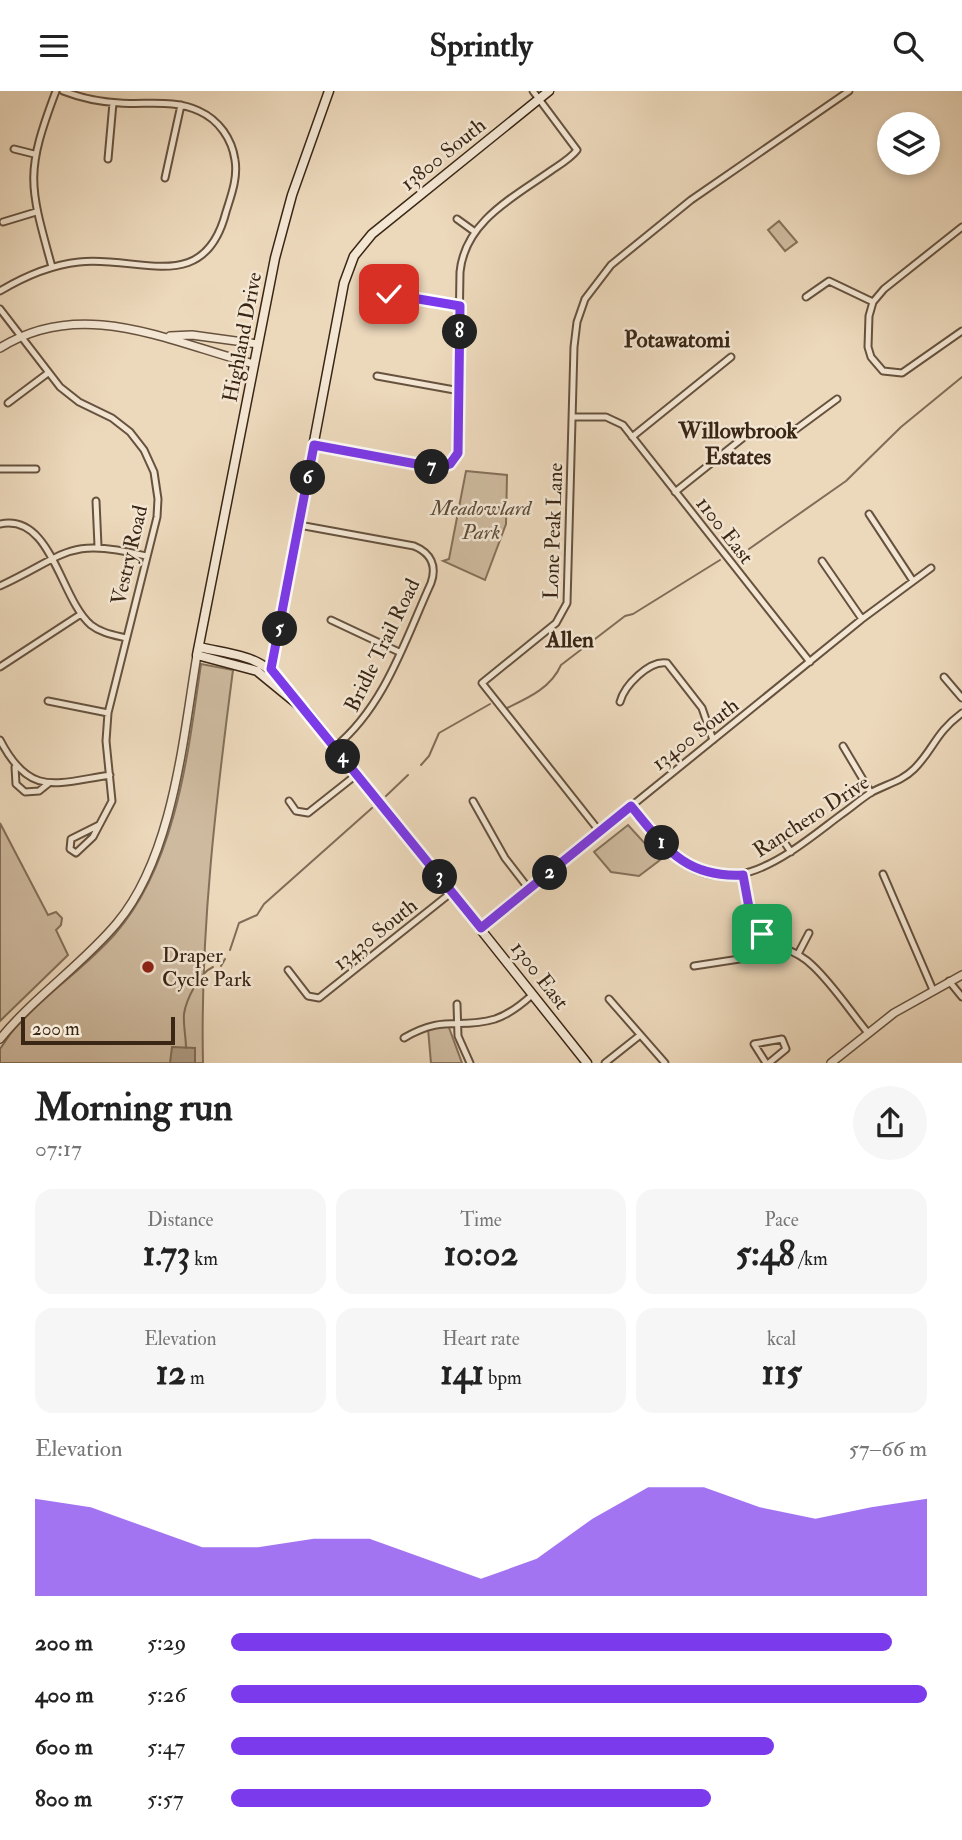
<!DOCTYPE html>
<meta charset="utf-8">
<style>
body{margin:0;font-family:"IM FELL Double Pica",serif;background:#f6f6f6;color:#222;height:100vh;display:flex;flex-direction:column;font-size:26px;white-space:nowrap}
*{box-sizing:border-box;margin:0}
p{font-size:23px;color:#767676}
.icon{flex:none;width:38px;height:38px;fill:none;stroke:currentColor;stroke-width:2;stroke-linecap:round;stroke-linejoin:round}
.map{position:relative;height:972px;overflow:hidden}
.side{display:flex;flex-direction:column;background:#fff;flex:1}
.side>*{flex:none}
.tools{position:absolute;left:877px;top:21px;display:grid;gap:14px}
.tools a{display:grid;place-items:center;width:63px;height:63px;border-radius:50%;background:#fff;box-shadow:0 4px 10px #0003;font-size:35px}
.scale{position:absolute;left:21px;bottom:18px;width:154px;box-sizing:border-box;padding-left:7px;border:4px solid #3a2615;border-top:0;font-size:19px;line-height:24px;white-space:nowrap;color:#3a2615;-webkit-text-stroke:5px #f3e6d3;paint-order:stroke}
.pin{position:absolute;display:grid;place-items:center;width:60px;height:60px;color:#fff;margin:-30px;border-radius:14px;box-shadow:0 4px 10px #0006}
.km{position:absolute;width:35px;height:35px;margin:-18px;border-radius:50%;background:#222;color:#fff;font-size:19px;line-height:35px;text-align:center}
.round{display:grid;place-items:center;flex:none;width:74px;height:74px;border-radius:37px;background:#f6f6f6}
.summary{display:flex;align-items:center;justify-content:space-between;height:119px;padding:0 35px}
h1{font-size:38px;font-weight:700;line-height:52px}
.stats{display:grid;grid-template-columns:repeat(3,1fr);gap:10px;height:119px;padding:7px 35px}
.stats div{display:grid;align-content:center;border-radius:18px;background:#f6f6f6;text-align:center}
.stats b{font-size:35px;font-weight:700}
.stats small{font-size:19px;font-weight:400}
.stats p{font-size:19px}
.chart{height:196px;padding:14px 35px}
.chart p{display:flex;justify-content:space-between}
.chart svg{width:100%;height:126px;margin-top:7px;fill:#7c3aed;opacity:.7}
ul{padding:0 35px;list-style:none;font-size:23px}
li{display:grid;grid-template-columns:112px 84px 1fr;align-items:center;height:52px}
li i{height:18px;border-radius:9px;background:#7c3aed}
header{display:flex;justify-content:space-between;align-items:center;height:91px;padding:0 35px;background:#fff;font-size:32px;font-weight:700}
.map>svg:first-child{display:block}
</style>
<header><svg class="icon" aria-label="menu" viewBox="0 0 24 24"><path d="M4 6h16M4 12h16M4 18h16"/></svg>Sprintly<svg class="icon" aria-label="search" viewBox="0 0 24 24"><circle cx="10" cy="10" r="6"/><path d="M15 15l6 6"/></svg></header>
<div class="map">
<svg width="962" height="972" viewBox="0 0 962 972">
<rect width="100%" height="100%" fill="#ecd8bb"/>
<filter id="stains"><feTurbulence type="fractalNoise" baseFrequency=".00286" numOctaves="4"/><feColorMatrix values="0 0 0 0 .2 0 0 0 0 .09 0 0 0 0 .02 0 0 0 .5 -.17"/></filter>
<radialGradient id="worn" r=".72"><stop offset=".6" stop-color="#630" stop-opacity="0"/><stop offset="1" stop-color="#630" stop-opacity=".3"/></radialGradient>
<path fill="#ceba9f" stroke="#84705a" stroke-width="2" d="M779,130l18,21 -12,9 -17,-21z
M466,380l41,4 -1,49 -21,56 -42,-19 6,-2z
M201,573l32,6c-17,130 -33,262 -30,393h-203v-14l11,-16c31,-37 72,-63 104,-99 61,-70 73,-180 86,-270z
M0,732l48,92 8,-3 6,6 -1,7 -5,5 12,25 -68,66z
M628,734l32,35 -21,16 -28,-4 -17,-20z
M448,934l14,38h-31l-3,-34z"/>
<path fill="#af9b83" stroke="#806c57" stroke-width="2" d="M172,956l23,1v15h-25z"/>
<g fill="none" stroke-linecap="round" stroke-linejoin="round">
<path stroke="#806c57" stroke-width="2" d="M749,458l97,-68 55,-54 61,-50
M507,617c21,-10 44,-20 54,-43l64,-49 8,-2 87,-54
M421,674l8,-9 10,-23 51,-29
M386,705l22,-21
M230,859l9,-27 18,-8 7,-11 108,-96
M221,875l4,-7
M186,957c0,-11 -3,-24 -2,-34 2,-14 15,-41 29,-47"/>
<g stroke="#66523e" stroke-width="9">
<path id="minor" d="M14,58l20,5
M108,68l5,-56
M165,87l16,-73
M457,128l18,13
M3,131l33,-10
M962,136l-78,62 -11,13 -4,14 -1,31 3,10 12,14 19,2 60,-42
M52,176c-23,-83 -27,-94 4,-176
M0,200c25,-15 51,-26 79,-29 60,-7 125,35 147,-50 5,-16 12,-34 9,-52 -3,-21 -16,-40 -36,-49 -24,-12 -54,-6 -79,-8 -20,-1 -39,-5 -57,-12
M389,203l71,12
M806,206l23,-16 44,21
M0,218l60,78 19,15 33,16 18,14 14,18 10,22 4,27 -1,18 -49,196 -2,28 6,60 -19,36 -17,16 -6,-4 1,-10 28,-14
M377,285l83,15
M8,312l40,-30
M572,326h34l17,8 187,237
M632,346l99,-80
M314,354l124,23 12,-4 7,-7 3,-185c5,-51 54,-75 92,-102 9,-6 19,-12 25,-20l-44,-59
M0,378h36
M675,401l74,-59 46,-3 42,-31
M96,410l2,45
M869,423l44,67
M0,433c52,-11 60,75 91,101 10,8 23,10 35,13
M299,434l115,21c17,7 23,20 17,37 -26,57 -46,123 -96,164
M822,470l40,58
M0,495c67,-31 67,-50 146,-30
M331,529l68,32
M0,576l81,-53
M944,586l18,21
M48,610l60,12
M620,611c4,-16 29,-42 47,-39l35,45 11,32
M0,649c30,58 56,43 110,35
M843,655l28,47
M15,676l1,17 9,8 14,-1 10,-8
M289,710l7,10 12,2 48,-38
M473,710l32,57 24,31
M631,715c12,15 24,32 37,45 61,59 124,0 174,-37 10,-7 20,-16 30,-22 15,-8 30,-11 42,-23 20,-20 21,-36 48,-56
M600,741l-118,-149 74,-60 11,-20 7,-256 3,-25 8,-23 26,-34 80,-65 158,-109
M780,745l11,16
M883,783l50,116
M743,784c4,26 6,56 33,69 14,7 26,11 37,22 21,20 37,45 55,67
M481,837l381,-309 69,-51
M798,863l11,-21
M694,875l65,-10 14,-13
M288,879l20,26 11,2 133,-106
M949,890l13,16
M609,908l56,64
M457,913l1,32 12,27
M404,947c41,-24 54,-8 91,-19 15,-5 26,-14 37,-24
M605,972l34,-27
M766,972l-12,-19 28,-5 4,10 -17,14"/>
</g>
<g stroke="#66523e" stroke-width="10">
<path id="tertiary" d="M170,245l22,-1 66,9
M0,257c82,-52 170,-6 254,16
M0,948c35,-43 82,-74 117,-116 56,-67 66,-184 80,-268
M831,972l63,-50 68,-38"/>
</g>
<g stroke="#3a2615" stroke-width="11">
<path id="secondary" d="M199,556c50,11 63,8 96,50
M271,578l73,-386 10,-27 18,-22 177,-143
M306,619l281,353
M307,621l-50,-41 -60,-16 78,-397 17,-63 37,-104"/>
</g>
<use href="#minor" stroke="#f3e6d3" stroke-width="5"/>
<use href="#tertiary" stroke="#f3e6d3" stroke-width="7"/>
<use href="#secondary" stroke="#f3e6d3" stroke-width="8"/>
</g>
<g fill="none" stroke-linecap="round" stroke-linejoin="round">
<g stroke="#fff" stroke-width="14">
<path id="route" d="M389,203l71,12 -2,147 -8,11 -12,4 -124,-23 -43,224 210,259 150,-122c34,41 53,72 112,69l7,38 12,21"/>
</g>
<use href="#route" stroke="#7c3aed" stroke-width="9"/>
</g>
<circle fill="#8f2418" stroke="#f3e6d3" stroke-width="2.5" cx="148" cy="876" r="7"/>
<g text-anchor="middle" stroke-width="5" stroke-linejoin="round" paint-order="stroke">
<g font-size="21" fill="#3a2615" stroke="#f3e6d3">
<text transform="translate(443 63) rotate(-39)" y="7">13800 South</text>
<text transform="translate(242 246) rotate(-79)" y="7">Highland Drive</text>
<text transform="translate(725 439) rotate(52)" y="7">1100 East</text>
<text transform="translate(553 440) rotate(-88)" y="7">Lone Peak Lane</text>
<text transform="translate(129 464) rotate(-77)" y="7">Vestry Road</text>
<text transform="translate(382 554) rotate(-64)" y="7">Bridle Trail Road</text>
<text transform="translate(695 643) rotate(-38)" y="7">13400 South</text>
<text transform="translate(811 725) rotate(-33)" y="7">Ranchero Drive</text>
<text transform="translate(375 843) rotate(-39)" y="7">13430 South</text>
<text transform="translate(540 884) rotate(52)" y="7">1300 East</text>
</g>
<g font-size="21" font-style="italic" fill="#5f4b38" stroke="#f3e6d3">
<text x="481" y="424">Meadowlard<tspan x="481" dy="24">Park</tspan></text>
</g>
<g font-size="21" fill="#3a2615" stroke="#f3e6d3" text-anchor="start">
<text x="162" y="871">Draper<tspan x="162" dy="24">Cycle Park</tspan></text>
</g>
<g font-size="23" font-weight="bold" fill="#3a2615" stroke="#f3e6d3">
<text x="677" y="256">Potawatomi</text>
<text x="738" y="347">Willowbrook<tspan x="738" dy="26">Estates</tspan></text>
<text x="570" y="556">Allen</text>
</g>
</g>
<rect width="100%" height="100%" filter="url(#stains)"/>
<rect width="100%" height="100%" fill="url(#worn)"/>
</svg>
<div class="tools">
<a><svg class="icon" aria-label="layers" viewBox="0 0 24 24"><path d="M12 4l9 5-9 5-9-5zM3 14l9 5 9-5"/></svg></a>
</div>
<div class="scale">200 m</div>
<div class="pin" style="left:762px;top:843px;background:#1e9e55"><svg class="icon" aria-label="arrive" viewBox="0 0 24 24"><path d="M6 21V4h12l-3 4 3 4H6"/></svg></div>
<div class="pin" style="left:389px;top:203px;background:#d93025"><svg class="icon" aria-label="check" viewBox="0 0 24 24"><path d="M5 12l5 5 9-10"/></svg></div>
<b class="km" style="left:662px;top:752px">1</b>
<b class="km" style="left:550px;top:782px">2</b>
<b class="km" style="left:440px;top:786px">3</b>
<b class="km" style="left:343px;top:666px">4</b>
<b class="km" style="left:280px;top:538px">5</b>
<b class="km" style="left:308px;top:387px">6</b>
<b class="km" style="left:432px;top:376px">7</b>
<b class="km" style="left:460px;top:241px">8</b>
</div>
<section class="side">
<div class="summary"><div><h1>Morning run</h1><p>07:17</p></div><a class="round"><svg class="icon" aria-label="share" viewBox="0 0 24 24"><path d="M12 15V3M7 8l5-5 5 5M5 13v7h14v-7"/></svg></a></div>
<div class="stats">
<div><p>Distance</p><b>1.73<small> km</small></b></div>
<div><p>Time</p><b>10:02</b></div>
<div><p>Pace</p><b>5:48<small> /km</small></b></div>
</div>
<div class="stats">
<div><p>Elevation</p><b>12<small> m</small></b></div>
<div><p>Heart rate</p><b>141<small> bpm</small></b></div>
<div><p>kcal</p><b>115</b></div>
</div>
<div class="chart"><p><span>Elevation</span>57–66 m</p>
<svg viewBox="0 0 160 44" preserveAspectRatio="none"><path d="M0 44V10L10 13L20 20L30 27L40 27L50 24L60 24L70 31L80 38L90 31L100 17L110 6L120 6L130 13L140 17L150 13L160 10V44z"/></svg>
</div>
<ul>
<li><b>200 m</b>5:29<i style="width:95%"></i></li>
<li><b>400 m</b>5:26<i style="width:100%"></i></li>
<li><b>600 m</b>5:47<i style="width:78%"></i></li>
<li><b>800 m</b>5:57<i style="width:69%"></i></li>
</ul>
</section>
